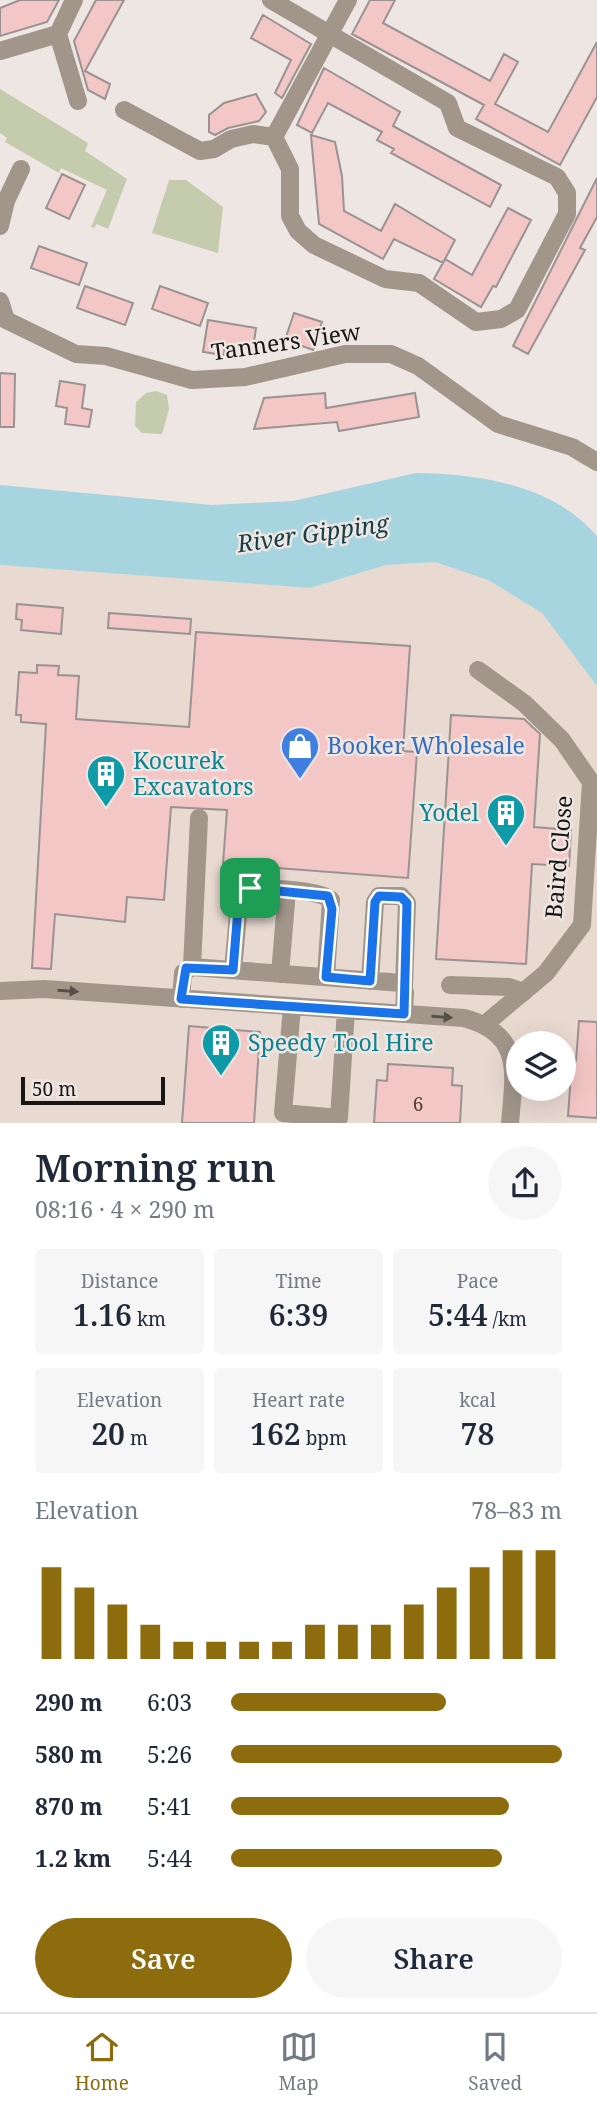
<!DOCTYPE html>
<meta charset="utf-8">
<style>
body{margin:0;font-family:"Noto Serif",serif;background:#f6f6f7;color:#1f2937;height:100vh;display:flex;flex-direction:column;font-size:26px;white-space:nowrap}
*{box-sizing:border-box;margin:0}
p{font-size:23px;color:#747a83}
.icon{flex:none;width:38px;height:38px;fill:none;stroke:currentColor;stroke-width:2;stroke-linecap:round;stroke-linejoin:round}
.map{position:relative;height:1123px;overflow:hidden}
.side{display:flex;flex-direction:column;background:#fff;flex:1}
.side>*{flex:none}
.fabs{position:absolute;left:506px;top:1031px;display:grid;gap:14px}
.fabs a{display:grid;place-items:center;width:70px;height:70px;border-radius:50%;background:#fff;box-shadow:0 7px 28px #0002;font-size:35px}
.scale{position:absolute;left:21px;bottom:18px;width:144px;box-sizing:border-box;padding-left:7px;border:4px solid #181614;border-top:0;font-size:19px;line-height:24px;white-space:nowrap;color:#181614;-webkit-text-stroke:5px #eee6e2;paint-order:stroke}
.pin{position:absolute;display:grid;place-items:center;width:60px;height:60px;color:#fff;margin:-30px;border-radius:14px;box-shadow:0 4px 10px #0006}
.round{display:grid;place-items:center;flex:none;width:74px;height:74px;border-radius:37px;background:#f6f6f7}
.summary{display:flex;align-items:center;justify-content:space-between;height:119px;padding:0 35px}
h1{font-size:38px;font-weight:600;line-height:52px}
.stats{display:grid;grid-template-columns:repeat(3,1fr);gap:10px;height:119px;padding:7px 35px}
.stats div{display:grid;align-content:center;border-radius:7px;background:#f6f6f7;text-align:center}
.stats b{font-size:30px;font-weight:600}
.stats small{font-size:19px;font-weight:400}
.stats p{font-size:19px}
.chart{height:196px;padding:14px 35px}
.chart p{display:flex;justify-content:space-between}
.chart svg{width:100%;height:126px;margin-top:7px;stroke:#8d6c0e;stroke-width:6}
.primary-button{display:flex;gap:14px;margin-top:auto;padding:14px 35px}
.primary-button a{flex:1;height:80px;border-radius:42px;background:#8d6c0e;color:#fff;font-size:28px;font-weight:600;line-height:80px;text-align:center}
.primary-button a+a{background:#f6f6f7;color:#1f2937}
ul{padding:0 35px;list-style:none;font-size:23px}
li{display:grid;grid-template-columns:112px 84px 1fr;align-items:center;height:52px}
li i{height:18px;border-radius:9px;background:#8d6c0e}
.menu{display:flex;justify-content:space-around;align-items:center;height:98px;border-top:2px solid #e0e1e3;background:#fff;font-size:19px;color:#747a83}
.menu a{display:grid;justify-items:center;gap:4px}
.menu .current{color:#8d6c0e}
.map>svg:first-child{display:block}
</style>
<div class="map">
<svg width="597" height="1123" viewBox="0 0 597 1123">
<rect width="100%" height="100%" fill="#eee6e2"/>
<path fill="#e8d9d1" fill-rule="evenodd" d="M435,562l53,18 54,33 55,73v437h-597v-558l310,23 76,-23zM518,1043h46v45h-46z"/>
<path fill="#c5ccad" d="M0,89l88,54 -3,8 42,28 -19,50 -11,-5 -3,4 -3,-1 16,-37 -46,-22 -2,5 -54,-31 2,-4 -7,-5z
M169,180h17l37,27 -5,46 -66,-20z
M156,391l11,4 2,14 -7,25 -20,-1 -7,-7 1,-24 10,-9z"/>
<path fill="#a6d5df" d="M416,473c64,1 137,12 181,63v150l-55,-73 -54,-33 -53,-18 -49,3 -76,23 -310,-23v-80l212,20 81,-4z"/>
<path fill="#f3c7c5" stroke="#9b9292" stroke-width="2" d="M20,0h39l-12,22 -47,14v-28z
M96,0h28l-39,71 25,13 -5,15 -17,-9 -14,-49z
M370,0h25l-12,23 107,58 14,-27 14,8 -23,42 53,28 49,-90v55l-37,68 -84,-46 8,-14 -132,-71z
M263,15l48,29 -29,54 -7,-5 16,-33 -40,-22z
M324,68l76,44 -7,14 108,59 -11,22 -99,-54 3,-4 -17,-9 5,-8 -54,-29 -16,30 -15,-8z
M256,94l10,18 -7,9 -31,7 -13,7 -6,-3v-17l15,-12z
M311,135l24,7 7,34 2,35 37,20 14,-27 60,36 -12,23 -49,-24 -11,20 -64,-35z
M62,174l23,11 -16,34 -23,-11z
M597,178v39l-17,31 5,2 -57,104 -15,-8z
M508,208l23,12 -35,67 -3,-1 -12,21 -47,-28 11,-20 27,16z
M39,246l48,17 -8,22 -48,-17z
M85,286l48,17 -8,22 -48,-17z
M160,286l48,17 -8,23 -48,-17z
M294,313l28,9 -9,28 -28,-10z
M208,320l48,8 -3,21 -28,-4 -1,10 -21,-3z
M0,373l15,1 -1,53h-14z
M60,381l25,4 -3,23 10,2 -3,17 -24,-3 2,-16 -11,-2z
M325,393l1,15 89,-15 4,24 -80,14 -2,-9 -83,7 10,-31z
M17,604l46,4 -2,26 -40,-4 1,-10 -6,-1z
M109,613l82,6 -1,15 -82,-6z
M196,632l214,14 -7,105 14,1 -9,126 -185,-14 4,-54 -56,-3 -7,93 -37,-3 -2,25 -70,-8 -4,55 -19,-1 14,-244 -25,-2v-7h-5l3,-43 18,1v-8l22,1 -1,9 21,1 -3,43 113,8z
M451,715l73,4 16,15 -6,93 37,3 -2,36 -37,-2 -6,100 -90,-5z
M579,1021l18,1v96l-29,-2 4,-55h4z
M189,1026l71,6 -6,91h-72z
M388,1064l65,4 -1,17 10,1 -2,37h-86l3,-43 10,1z"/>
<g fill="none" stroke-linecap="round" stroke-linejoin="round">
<path stroke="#a19689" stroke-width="18" d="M58,34l16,-34
M0,51l58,-17 20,67
M124,110l76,41 14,-2 17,-10 22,-5 21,3 16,32v47l8,15 16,14 71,34 34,4 57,39 25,-3 16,-9 50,-96v-21l-10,-16 -100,-49 -9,-25 -177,-103
M274,137l74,-137
M0,226l6,-25 15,-32
M0,301l6,19 70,34 30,2 86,24 53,-3 100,-23h46l27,12 80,58 74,23 25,15
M478,670l46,33 38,37 29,42 -9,143 -36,48 -62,52
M192,967l7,-149
M233,970l7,-77c11,-9 82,-3 91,7l-5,77
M280,974l7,-84
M370,981l5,-79 4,-6h22l6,7 -3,83
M450,985l59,2 15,5
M0,991l44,-2 420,29c60,16 50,56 46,105
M181,999l2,-26 9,-6 210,16 3,9 -1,22
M292,1007l-9,106 56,5 7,-108"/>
</g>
<defs><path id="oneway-solid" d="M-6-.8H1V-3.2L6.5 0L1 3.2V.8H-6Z" transform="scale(1.75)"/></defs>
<g fill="#565049">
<use href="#oneway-solid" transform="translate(68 991) rotate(4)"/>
<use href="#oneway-solid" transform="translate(442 1017) rotate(4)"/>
</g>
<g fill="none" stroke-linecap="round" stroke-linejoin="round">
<g stroke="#fff" stroke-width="14">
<path id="route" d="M250,888l78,8 4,13 -6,68 44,4 5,-79 4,-6 22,1 6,6 -3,111 -223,-15 5,-31 47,2 6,-73 5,-8z"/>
</g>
<use href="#route" stroke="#1a73e8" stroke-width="9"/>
</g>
<defs>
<g id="shop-pin" transform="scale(2.0125)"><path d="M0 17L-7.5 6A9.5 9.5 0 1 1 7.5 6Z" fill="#3f7fe0" stroke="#eee6e2"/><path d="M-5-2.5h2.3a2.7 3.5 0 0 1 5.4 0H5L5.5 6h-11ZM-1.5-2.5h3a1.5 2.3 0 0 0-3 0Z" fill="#fff"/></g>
<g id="building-pin" transform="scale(2.0125)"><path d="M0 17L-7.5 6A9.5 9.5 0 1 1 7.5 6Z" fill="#0f9aa8" stroke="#eee6e2"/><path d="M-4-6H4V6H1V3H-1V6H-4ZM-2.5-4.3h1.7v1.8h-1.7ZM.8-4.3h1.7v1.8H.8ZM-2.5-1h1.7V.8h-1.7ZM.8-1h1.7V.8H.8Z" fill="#fff"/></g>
</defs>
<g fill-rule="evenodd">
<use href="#shop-pin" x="300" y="746"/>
<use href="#building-pin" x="106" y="774"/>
<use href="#building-pin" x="506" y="813"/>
<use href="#building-pin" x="221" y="1043"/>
</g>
<g text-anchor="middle" stroke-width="5" stroke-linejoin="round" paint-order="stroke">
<g font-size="19" fill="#4f4240">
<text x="418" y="1111">6</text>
</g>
<g font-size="23" fill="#181614" stroke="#eee6e2">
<text transform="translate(286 342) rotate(-8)" y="8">Tanners View</text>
<text transform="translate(559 857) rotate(-85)" y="8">Baird Close</text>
</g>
<g font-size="23" fill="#366cbe" stroke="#eee6e2" text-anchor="start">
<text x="327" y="754">Booker Wholesale</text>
</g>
<g font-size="23" fill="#0d838f" stroke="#eee6e2" text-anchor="start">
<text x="133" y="769">Kocurek<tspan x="133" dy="26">Excavators</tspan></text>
<text x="479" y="821" text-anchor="end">Yodel</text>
<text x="248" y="1051">Speedy Tool Hire</text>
</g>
<g font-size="24" font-style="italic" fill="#164149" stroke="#eee6e2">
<text transform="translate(313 534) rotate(-8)" y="8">River Gipping</text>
</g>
</g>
</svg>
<div class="fabs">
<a><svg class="icon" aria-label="layers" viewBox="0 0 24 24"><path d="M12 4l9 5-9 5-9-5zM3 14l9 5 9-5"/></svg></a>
</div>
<div class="scale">50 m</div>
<div class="pin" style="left:250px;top:888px;background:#1e9e55"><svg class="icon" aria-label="arrive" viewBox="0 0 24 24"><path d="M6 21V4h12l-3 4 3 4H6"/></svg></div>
</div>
<section class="side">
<div class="summary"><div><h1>Morning run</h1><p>08:16 · 4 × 290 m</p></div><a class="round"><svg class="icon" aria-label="share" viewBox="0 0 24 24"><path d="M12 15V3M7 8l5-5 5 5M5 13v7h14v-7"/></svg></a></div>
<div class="stats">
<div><p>Distance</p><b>1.16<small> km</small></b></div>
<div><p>Time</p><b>6:39</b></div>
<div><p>Pace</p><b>5:44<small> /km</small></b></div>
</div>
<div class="stats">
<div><p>Elevation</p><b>20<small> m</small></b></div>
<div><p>Heart rate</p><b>162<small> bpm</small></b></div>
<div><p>kcal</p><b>78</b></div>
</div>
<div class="chart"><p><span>Elevation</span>78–83 m</p>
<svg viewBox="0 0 160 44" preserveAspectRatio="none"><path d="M5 44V12M15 44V19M25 44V25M35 44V32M45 44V38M55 44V38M65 44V38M75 44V38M85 44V32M95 44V32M105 44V32M115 44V25M125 44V19M135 44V12M145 44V6M155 44V6"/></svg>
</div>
<ul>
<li><b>290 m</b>6:03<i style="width:65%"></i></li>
<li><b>580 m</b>5:26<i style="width:100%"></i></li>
<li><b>870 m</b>5:41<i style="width:84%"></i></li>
<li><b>1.2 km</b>5:44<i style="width:82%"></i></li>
</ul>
<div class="primary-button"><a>Save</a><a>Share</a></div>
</section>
<nav class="menu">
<a class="current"><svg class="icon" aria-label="home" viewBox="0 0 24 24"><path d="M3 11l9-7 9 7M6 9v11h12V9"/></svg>Home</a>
<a><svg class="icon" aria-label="map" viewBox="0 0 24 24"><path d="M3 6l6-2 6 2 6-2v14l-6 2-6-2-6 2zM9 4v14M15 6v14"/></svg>Map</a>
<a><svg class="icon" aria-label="saved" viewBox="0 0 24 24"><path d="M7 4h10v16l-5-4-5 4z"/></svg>Saved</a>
</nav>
